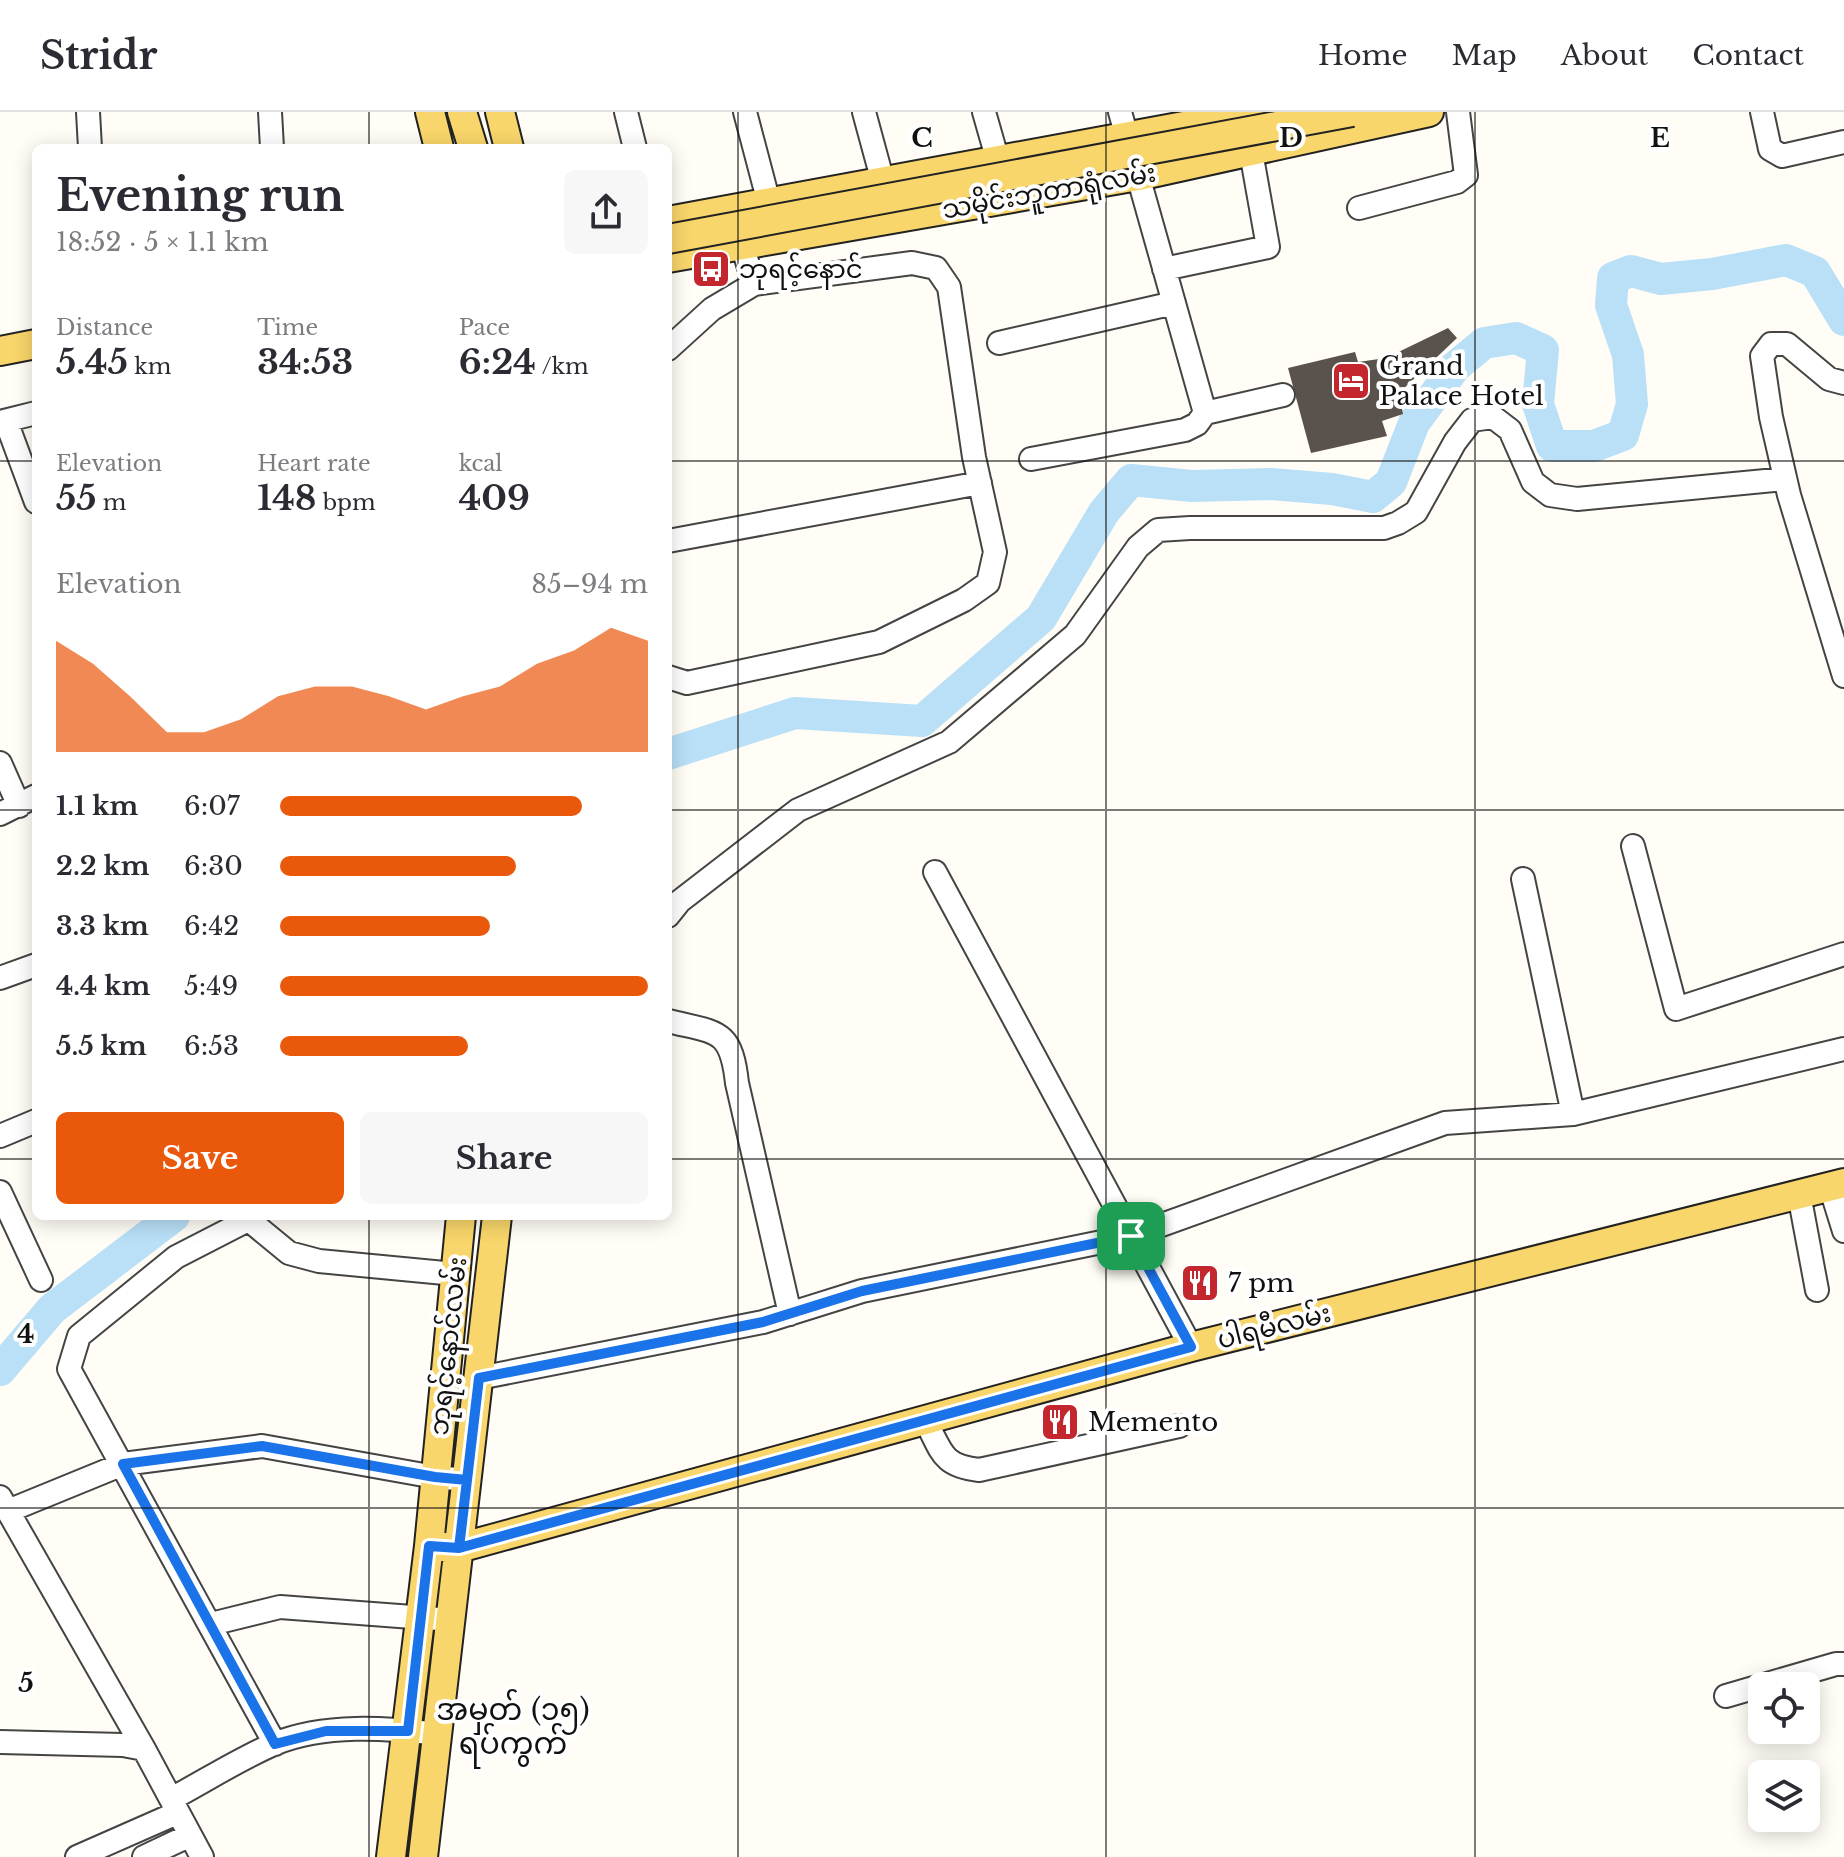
<!DOCTYPE html>
<meta charset="utf-8">
<style>
body{margin:0;font-family:"Libre Baskerville","Noto Sans Myanmar",serif;background:#f7f7f7;color:#2b2b33;height:100vh;display:flex;flex-direction:column;font-size:30px;white-space:nowrap}
*{box-sizing:border-box;margin:0}
p{font-size:26px;color:#7c7c81}
.icon{flex:none;width:44px;height:44px;fill:none;stroke:currentColor;stroke-width:2;stroke-linecap:round;stroke-linejoin:round}
.map{position:relative;flex:1;overflow:hidden}
.details{position:absolute;left:32px;top:32px;width:640px;height:1076px;display:flex;flex-direction:column;background:#fff;border-radius:12px;box-shadow:0 4px 20px #0003}
.details>*{flex:none}
.tools{position:absolute;left:1748px;top:1560px;display:grid;gap:16px}
.tools a{display:grid;place-items:center;width:72px;height:72px;border-radius:12px;background:#fff;box-shadow:0 4px 20px #0003;font-size:40px}
.pin{position:absolute;display:grid;place-items:center;width:68px;height:68px;color:#fff;margin:-34px;border-radius:16px;box-shadow:0 4px 12px #0006}
.round{display:grid;place-items:center;flex:none;width:84px;height:84px;border-radius:12px;background:#f7f7f7}
.overview{display:flex;align-items:center;justify-content:space-between;height:136px;padding:0 24px}
h1{font-size:44px;font-weight:700;line-height:60px}
.stats{display:grid;grid-template-columns:repeat(3,1fr);gap:12px;height:136px;padding:8px 24px}
.stats div{display:grid;align-content:center}
.stats b{font-size:34px;font-weight:700}
.stats small{font-size:22px;font-weight:400}
.stats p{font-size:22px}
.chart{height:224px;padding:16px 24px}
.chart p{display:flex;justify-content:space-between}
.chart svg{width:100%;height:144px;margin-top:8px;fill:#ea580c;opacity:.7}
.button{display:flex;gap:16px;margin-top:auto;padding:16px 24px}
.button a{flex:1;height:92px;border-radius:12px;background:#ea580c;color:#fff;font-size:32px;font-weight:700;line-height:92px;text-align:center}
.button a+a{background:#f7f7f7;color:#2b2b33}
ul{padding:0 24px;list-style:none;font-size:26px}
li{display:grid;grid-template-columns:128px 96px 1fr;align-items:center;height:60px}
li i{height:20px;border-radius:10px;background:#ea580c}
header{display:flex;align-items:center;gap:48px;box-sizing:border-box;height:112px;padding:0 40px;background:#fff;border-bottom:2px solid #e1e1e2}
header strong{font-size:38px}
nav{display:flex;gap:44px;margin-inline-start:auto;font-size:28px}
.map>svg:first-child{display:block}
</style>
<header>
<strong>Stridr</strong>
<nav><a>Home</a><a>Map</a><a>About</a><a>Contact</a></nav>
</header>
<div class="map">
<svg width="1844" height="1745" viewBox="0 0 1844 1745">
<rect width="100%" height="100%" fill="#fffdf5"/>
<g fill="none" stroke-linecap="round" stroke-linejoin="round">
<path stroke="#b9e0f7" stroke-width="32" d="M668,642l127,-41 127,8 119,-103 63,-106 27,-32 61,6 79,-2 61,5 41,8 18,-15 23,-59 41,-56 29,-24 32,-5 27,12 -5,54 14,42h42l29,-11 9,-31 -4,-49 -17,-50 2,-27 18,-7 30,8 51,-5 74,-14 29,12 29,48
M0,1258l52,-61 122,-93"/>
</g>
<path fill="#5a524d" d="M1448,216l9,10 -58,55 4,21 -21,7 5,15 -76,17 -23,-85 67,-16 3,10 28,-4z"/>
<g fill="none" stroke-linecap="round" stroke-linejoin="round">
<g stroke="#444" stroke-width="26">
<path id="minor" d="M88,0l2,36
M270,0l2,36
M626,0l9,36
M745,0l24,91
M864,0l19,70
M984,0l14,49
M1120,0l85,301
M1762,0l8,37 12,7 62,-14
M1359,96l98,-26 9,-7 -8,-63
M742,133l12,39
M1164,157l104,-22 -17,-95
M999,231l175,-40
M668,237l44,-40 42,-25 158,-21 24,5 13,19 25,170 21,95 -7,31 -24,17 -85,42 -192,41 -19,-6
M1844,271l-15,-4 -42,-35h-16l-9,12 9,61 18,78 55,181
M6,309l30,81
M0,310l36,-9
M1031,347l154,-29 12,-6 8,-11 78,-18
M668,429l312,-58
M0,651l19,43
M0,702l36,-18
M1633,734l43,163 168,-55
M935,760l256,475
M1523,767l50,235
M668,804l12,-15 118,-91 151,-68 126,-107 63,-88 20,-17 32,-2h194l14,-5 18,-11 39,-70 17,-22 21,-3 17,13 23,52 17,13 27,4 208,-20
M0,866l36,-13
M668,909c49,12 63,7 69,62l53,231
M0,1024l36,-15
M1830,1074l14,45
M0,1080l41,88
M1799,1082l18,96
M244,1104l45,37 30,8 136,13
M248,1108l-72,37 -97,79 -10,33 206,375
M479,1266l284,-56 99,-31 269,-55 314,-113 128,-9 271,-65
M925,1308c17,31 16,46 54,50l200,-44
M0,1385l144,252 58,108
M8,1399l115,-47 139,-18 173,31 32,3
M211,1512l69,-17 172,13
M1726,1584l110,-32h8
M0,1630l123,3 21,4
M171,1687c34,-18 68,-40 103,-55 51,-21 112,-16 165,-10
M77,1745l100,-44
M144,1745l38,-18"/>
</g>
<g stroke="#222" stroke-width="32">
<path id="major" d="M430,0l9,36
M462,0l11,36
M500,0l9,36
M668,109l592,-109
M668,146l470,-82 291,-64
M0,239l36,-7
M429,1434l30,2 732,-201 653,-164
M391,1745l38,-311 32,-330
M423,1745l74,-641"/>
</g>
<use href="#minor" stroke="#fff" stroke-width="22"/>
<use href="#major" stroke="#f9d66b" stroke-width="28"/>
<g stroke="#222" stroke-width="32" stroke-linecap="butt">
<path id="major-bridge" d="M668,127l684,-127"/>
</g>
<use href="#major-bridge" stroke="#f9d66b" stroke-width="28"/>
</g>
<g fill="none" stroke-linecap="round" stroke-linejoin="round">
<g stroke="#fff" stroke-width="16">
<path id="route" d="M1131,1124l-269,55 -99,31 -284,56 -20,170 -30,-2 -21,185h-82l-51,13 -152,-280 139,-18 173,31 32,3 -8,68 732,-201 -60,-111"/>
</g>
<use href="#route" stroke="#1a73e8" stroke-width="10"/>
</g>
<path fill="none" stroke="#111" stroke-width="2" stroke-opacity="0.55" d="M369,0v36M738,0v1745M1106,0v1745M1475,0v1745M0,349h36M668,349h1176M0,698h36M668,698h1176M0,1047h36M668,1047h1176M369,1104v641M0,1396h1844"/>
<defs>
<g id="bus-square" transform="scale(2)"><rect x="-9" y="-9" width="18" height="18" rx="4" fill="#c4262e" stroke="#fff"/><path d="M-5-6H5V4H4V6H2V4H-2V6H-4V4H-5ZM-3.5-4V0h7V-4ZM-3.5 1.2v1.5H-2V1.2ZM2 1.2v1.5H3.5V1.2Z" fill="#fff"/></g>
<g id="hotel-square" transform="scale(2)"><rect x="-9" y="-9" width="18" height="18" rx="4" fill="#c4262e" stroke="#fff"/><path d="M-6-4.5h1.5V1H6V5H4.5V3h-9V5H-6ZM-4 0a1.8 1.8 0 1 1 3.6 0ZM.5 0V-2.5h3Q6-2.5 6 0Z" fill="#fff"/></g>
<g id="restaurant-square" transform="scale(2)"><rect x="-9" y="-9" width="18" height="18" rx="4" fill="#c4262e" stroke="#fff"/><path d="M-5-6h1v4h1v-4h1v4h1v-4h1v5L-1.5 .5V6h-2V.5L-5-1ZM5-6V6H3V1.5H1.5Q1.5-4 5-6Z" fill="#fff"/></g>
</defs>
<g fill-rule="evenodd">
<use href="#bus-square" x="711" y="157"/>
<use href="#hotel-square" x="1351" y="269"/>
<use href="#restaurant-square" x="1200" y="1171"/>
<use href="#restaurant-square" x="1060" y="1310"/>
</g>
<g text-anchor="middle" stroke-width="8" stroke-linejoin="round" paint-order="stroke">
<g font-size="26" fill="#111" stroke="#fff">
<text transform="translate(1049 79) rotate(-10)" y="9">သမိုင်းဘူတာရုံလမ်း</text>
<text transform="translate(1274 1214) rotate(-14)" y="9">ပါရမီလမ်း</text>
<text transform="translate(448 1234) rotate(-84)" y="9">ဘုရင့်နောင်လမ်း</text>
</g>
<g font-size="26" fill="#111" stroke="#fff" text-anchor="start">
<text x="739" y="166">ဘုရင့်နောင်</text>
<text x="1379" y="263">Grand<tspan x="1379" dy="30">Palace Hotel</tspan></text>
<text x="1228" y="1180">7 pm</text>
<text x="1088" y="1319">Memento</text>
</g>
<g font-size="30" fill="#111" stroke="#fff">
<text x="513" y="1608">အမှတ် (၁၅)<tspan x="513" dy="34">ရပ်ကွက်</tspan></text>
</g>
</g>
<g font-size="26" text-anchor="middle" font-weight="bold" fill="#111" stroke="#fff" stroke-width="8" stroke-linejoin="round" paint-order="stroke">
<text x="922" y="35">C</text>
<text x="1291" y="35">D</text>
<text x="1660" y="35">E</text>
<text x="26" y="1231">4</text>
<text x="26" y="1580">5</text>
</g>
</svg>
<div class="tools">
<a><svg class="icon" aria-label="locate" viewBox="0 0 24 24"><circle cx="12" cy="12" r="6"/><path d="M12 2v4M12 18v4M2 12h4M18 12h4"/></svg></a>
<a><svg class="icon" aria-label="layers" viewBox="0 0 24 24"><path d="M12 4l9 5-9 5-9-5zM3 14l9 5 9-5"/></svg></a>
</div>
<div class="pin" style="left:1131px;top:1124px;background:#1e9e55"><svg class="icon" aria-label="arrive" viewBox="0 0 24 24"><path d="M6 21V4h12l-3 4 3 4H6"/></svg></div>
<section class="details">
<div class="overview"><div><h1>Evening run</h1><p>18:52 · 5 × 1.1 km</p></div><a class="round"><svg class="icon" aria-label="share" viewBox="0 0 24 24"><path d="M12 15V3M7 8l5-5 5 5M5 13v7h14v-7"/></svg></a></div>
<div class="stats">
<div><p>Distance</p><b>5.45<small> km</small></b></div>
<div><p>Time</p><b>34:53</b></div>
<div><p>Pace</p><b>6:24<small> /km</small></b></div>
</div>
<div class="stats">
<div><p>Elevation</p><b>55<small> m</small></b></div>
<div><p>Heart rate</p><b>148<small> bpm</small></b></div>
<div><p>kcal</p><b>409</b></div>
</div>
<div class="chart"><p><span>Elevation</span>85–94 m</p>
<svg viewBox="0 0 160 44" preserveAspectRatio="none"><path d="M0 44V10L10 17L20 27L30 38L40 38L50 34L60 27L70 24L80 24L90 27L100 31L110 27L120 24L130 17L140 13L150 6L160 10V44z"/></svg>
</div>
<ul>
<li><b>1.1 km</b>6:07<i style="width:82%"></i></li>
<li><b>2.2 km</b>6:30<i style="width:64%"></i></li>
<li><b>3.3 km</b>6:42<i style="width:57%"></i></li>
<li><b>4.4 km</b>5:49<i style="width:100%"></i></li>
<li><b>5.5 km</b>6:53<i style="width:51%"></i></li>
</ul>
<div class="button"><a>Save</a><a>Share</a></div>
</section>
</div>
